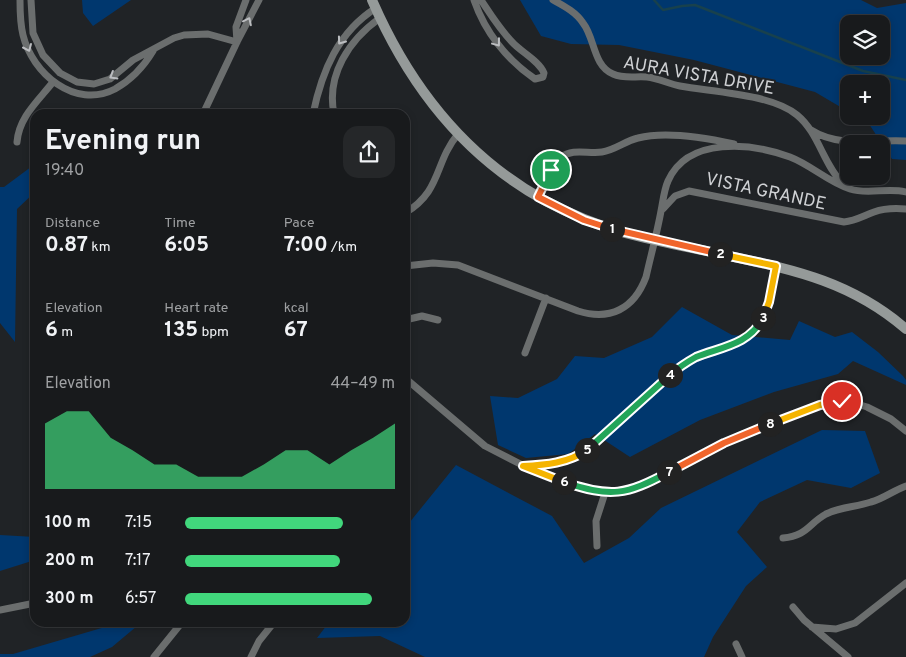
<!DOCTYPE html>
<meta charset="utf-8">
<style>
body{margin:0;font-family:Overpass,sans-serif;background:#252729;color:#f1f3f6;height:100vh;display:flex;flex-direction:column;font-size:19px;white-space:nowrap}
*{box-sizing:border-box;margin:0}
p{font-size:16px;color:#9fa1a3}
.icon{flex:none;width:28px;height:28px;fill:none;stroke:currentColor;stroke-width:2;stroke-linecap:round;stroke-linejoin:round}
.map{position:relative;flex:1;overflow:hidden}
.sheet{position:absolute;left:30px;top:109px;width:380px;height:518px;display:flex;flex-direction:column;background:#181a1c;border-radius:15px;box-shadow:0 2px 8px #0003,0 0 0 1px #36383b}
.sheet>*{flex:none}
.buttons{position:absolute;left:840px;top:15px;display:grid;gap:10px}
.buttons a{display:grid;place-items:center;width:50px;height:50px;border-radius:10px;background:#181a1c;box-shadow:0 2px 8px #0003,0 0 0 1px #36383b;font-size:25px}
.pin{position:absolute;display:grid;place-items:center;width:42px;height:42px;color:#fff;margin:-21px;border:2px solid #fff;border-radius:50%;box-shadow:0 1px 5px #0007}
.km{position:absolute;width:25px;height:25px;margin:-12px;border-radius:50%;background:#222;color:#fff;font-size:14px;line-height:25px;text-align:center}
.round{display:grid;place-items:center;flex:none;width:52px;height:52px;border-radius:15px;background:#252729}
.summary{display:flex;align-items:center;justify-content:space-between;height:85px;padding:0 15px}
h1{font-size:28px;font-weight:700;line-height:38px}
.stats{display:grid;grid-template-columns:repeat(3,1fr);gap:8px;height:85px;padding:5px 15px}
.stats div{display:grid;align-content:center}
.stats b{font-size:21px;font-weight:700}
.stats small{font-size:14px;font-weight:400}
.stats p{font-size:14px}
.chart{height:140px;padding:10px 15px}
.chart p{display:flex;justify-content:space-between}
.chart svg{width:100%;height:90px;margin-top:5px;fill:#41d77c;opacity:.7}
ul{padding:0 15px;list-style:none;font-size:16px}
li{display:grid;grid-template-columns:80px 60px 1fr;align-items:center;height:38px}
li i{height:12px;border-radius:6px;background:#41d77c}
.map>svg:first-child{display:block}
</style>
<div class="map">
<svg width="906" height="657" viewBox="0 0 906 657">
<rect width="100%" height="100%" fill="#202326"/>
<path fill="#00376e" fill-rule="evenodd" d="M82,0h49l-38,26 -10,-13z
M520,0h341l16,8 29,-5v157l-14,-1 -23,-35 -12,-8h24v-32h-32v28l-34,-20 -121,-32 -75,-15 -48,-1 -30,-8zM849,24h32v32h-32z
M35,164v28l-18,17 -2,133 -15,-19v-136h4z
M682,307l50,28 58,5 9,-19 36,16 17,-5 26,20 25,24 3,4v5l-53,-24 -15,13 -64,18 -74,28 -70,37 -35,-23 -27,20 -42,4 -28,-13 -8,-49 28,2 39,-19 18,-23 29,2 48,-21z
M822,430l43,1 15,42 -29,15 -44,-8 -47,22 -23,30 30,35 -21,19 -33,51 -9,20h-279l-45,-21 -63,2 13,-17h75v-93l51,-63 96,51 32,47 45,-25 32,-30z
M0,535l35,2v23l-35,11z
M114,621h29l-31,26 -22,10h-90v-3h13l92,-27z"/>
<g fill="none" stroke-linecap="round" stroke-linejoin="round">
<path stroke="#18414d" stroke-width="2.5" d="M654,0l9,10 19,-4 13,-1 168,66 43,9"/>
<path stroke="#6b6e6e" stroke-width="7" d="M20,0c0,12 0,23 3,35 9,38 52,75 92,54 16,-9 29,-23 38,-38
M31,0l2,33 10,22 17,18 17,9 17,2 16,-5 23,-19 41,-22 10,-3 24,-1 29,8
M474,0c11,32 33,60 61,79l8,-2 1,-4c-5,-12 -21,-20 -30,-29 -14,-14 -23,-29 -33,-44
M553,0c11,6 23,12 30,23 12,15 10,43 30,51 11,5 22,2 34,3 11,1 22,7 33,9 33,6 92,8 117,29 22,18 26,49 46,69
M237,42l-1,-15 10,-27
M203,114l34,-72 22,-42
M313,114c9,-43 25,-82 63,-106
M334,114c-8,-39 15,-74 46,-96
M811,130c28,18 63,9 95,11
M17,142c2,-25 21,-41 36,-60
M538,197c6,-13 12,-31 23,-40 12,-9 27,-3 41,-5 13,-2 23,-11 36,-14 27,-7 69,0 96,6
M663,209l12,-13 14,-5 155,31c11,-1 19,-6 30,-10 11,-4 21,-4 32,-3
M405,213c37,-22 29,-50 53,-79
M405,266l28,-3 25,2 120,46c32,10 56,-2 68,-34 5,-22 11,-44 15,-66 2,-10 3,-21 7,-30 20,-45 84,-38 122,-24 21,8 38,25 60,32 18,6 38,-2 56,3
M405,320l17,-4 16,4
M525,353l21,-55
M405,378l80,68 51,26 47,17 22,4 21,-2 20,-7 94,-49 61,-23 31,-10 22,1 13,4 24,12 15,12
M525,466c24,-1 44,-5 64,-18l95,-84c16,-9 34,-12 50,-20 32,-14 36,-47 43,-78
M783,538c24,-2 25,-14 43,-24 14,-7 30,-7 45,-12 12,-3 23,-12 35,-16
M597,546l-1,-25 9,-28
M793,607l11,13 44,37
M0,610l35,-7
M812,627l24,2 19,-6 51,-40
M736,644l6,13
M154,657l29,-36
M251,657l8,-16 16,-20"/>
<path stroke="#959a99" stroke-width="10" d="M372,0c43,99 110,178 212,219 42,17 88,25 132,34 72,16 132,26 190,76"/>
</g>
<defs><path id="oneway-chevron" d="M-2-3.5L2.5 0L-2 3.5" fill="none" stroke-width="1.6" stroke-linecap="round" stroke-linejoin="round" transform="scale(1.25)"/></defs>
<g stroke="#bbbdc0">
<use href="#oneway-chevron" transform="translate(248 21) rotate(-64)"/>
<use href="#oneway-chevron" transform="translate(341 41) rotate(126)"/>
<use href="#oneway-chevron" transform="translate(497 43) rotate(53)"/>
<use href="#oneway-chevron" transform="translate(28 48) rotate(66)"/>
<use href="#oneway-chevron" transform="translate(113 76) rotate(149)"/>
</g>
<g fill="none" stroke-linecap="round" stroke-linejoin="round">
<g stroke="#fff" stroke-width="10">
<path id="split-1" d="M551,170l-13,27 46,23 28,9"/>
</g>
<g stroke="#fff" stroke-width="10">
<path id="split-2" d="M612,229l108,25"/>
</g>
<g stroke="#fff" stroke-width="10">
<path id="split-3" d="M720,254l56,12 -7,36 -6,16"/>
</g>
<g stroke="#fff" stroke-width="10">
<path id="split-4" d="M670,375c8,-7 17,-13 26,-18 25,-10 53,-12 67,-39"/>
</g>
<g stroke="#fff" stroke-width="10">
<path id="split-5" d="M587,450l83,-75"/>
</g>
<g stroke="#fff" stroke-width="10">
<path id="split-6" d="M564,482l-41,-16c23,-1 45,-3 64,-16"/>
</g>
<g stroke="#fff" stroke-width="10">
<path id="split-7" d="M564,482c47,16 62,13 105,-10"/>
</g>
<g stroke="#fff" stroke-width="10">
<path id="split-8" d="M669,472l55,-29 46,-19"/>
</g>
<g stroke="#fff" stroke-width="10">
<path id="split-9" d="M770,424l50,-19 22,-4"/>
</g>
<use href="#split-1" stroke="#f0652b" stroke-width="6"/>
<use href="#split-2" stroke="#f0652b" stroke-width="6"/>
<use href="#split-3" stroke="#f5b400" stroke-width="6"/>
<use href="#split-4" stroke="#22a559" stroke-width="6"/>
<use href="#split-5" stroke="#22a559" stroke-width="6"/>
<use href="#split-6" stroke="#f5b400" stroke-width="6"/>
<use href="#split-7" stroke="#22a559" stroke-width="6"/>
<use href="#split-8" stroke="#f0652b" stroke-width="6"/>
<use href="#split-9" stroke="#f5b400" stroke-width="6"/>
</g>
<g text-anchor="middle" stroke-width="4" stroke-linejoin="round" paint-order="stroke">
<g font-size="18" fill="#cfd1d4" stroke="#202326">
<text transform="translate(699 75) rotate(10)" y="6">AURA VISTA DRIVE</text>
<text transform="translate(766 191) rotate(12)" y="6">VISTA GRANDE</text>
</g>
</g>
</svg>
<div class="buttons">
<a><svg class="icon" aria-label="layers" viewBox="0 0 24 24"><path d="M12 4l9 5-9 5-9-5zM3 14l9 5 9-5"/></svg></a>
<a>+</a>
<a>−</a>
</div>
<div class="pin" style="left:551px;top:170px;background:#1e9e55"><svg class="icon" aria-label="arrive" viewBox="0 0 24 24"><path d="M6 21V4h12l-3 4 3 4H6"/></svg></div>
<div class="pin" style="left:842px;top:401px;background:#d93025"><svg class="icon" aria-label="check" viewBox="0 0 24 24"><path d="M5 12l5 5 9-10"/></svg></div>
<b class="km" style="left:612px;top:229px">1</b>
<b class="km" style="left:720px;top:254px">2</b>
<b class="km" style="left:763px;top:318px">3</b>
<b class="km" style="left:670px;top:375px">4</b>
<b class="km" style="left:587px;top:450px">5</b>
<b class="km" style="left:564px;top:482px">6</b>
<b class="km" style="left:669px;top:472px">7</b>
<b class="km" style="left:770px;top:424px">8</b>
<section class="sheet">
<div class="summary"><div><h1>Evening run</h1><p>19:40</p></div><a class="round"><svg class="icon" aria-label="share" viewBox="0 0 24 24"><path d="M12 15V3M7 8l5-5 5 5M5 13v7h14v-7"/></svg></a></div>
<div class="stats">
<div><p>Distance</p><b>0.87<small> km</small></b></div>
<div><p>Time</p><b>6:05</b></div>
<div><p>Pace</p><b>7:00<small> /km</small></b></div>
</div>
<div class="stats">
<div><p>Elevation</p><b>6<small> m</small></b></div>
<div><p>Heart rate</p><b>135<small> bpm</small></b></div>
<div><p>kcal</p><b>67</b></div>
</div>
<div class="chart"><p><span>Elevation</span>44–49 m</p>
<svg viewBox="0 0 160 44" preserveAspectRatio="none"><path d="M0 44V12L10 6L20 6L30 19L40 25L50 32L60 32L70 38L80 38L90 38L100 32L110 25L120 25L130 32L140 25L150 19L160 12V44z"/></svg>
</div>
<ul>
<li><b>100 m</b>7:15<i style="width:75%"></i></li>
<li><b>200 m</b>7:17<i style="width:74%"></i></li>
<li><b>300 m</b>6:57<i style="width:89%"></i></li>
</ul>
</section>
</div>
